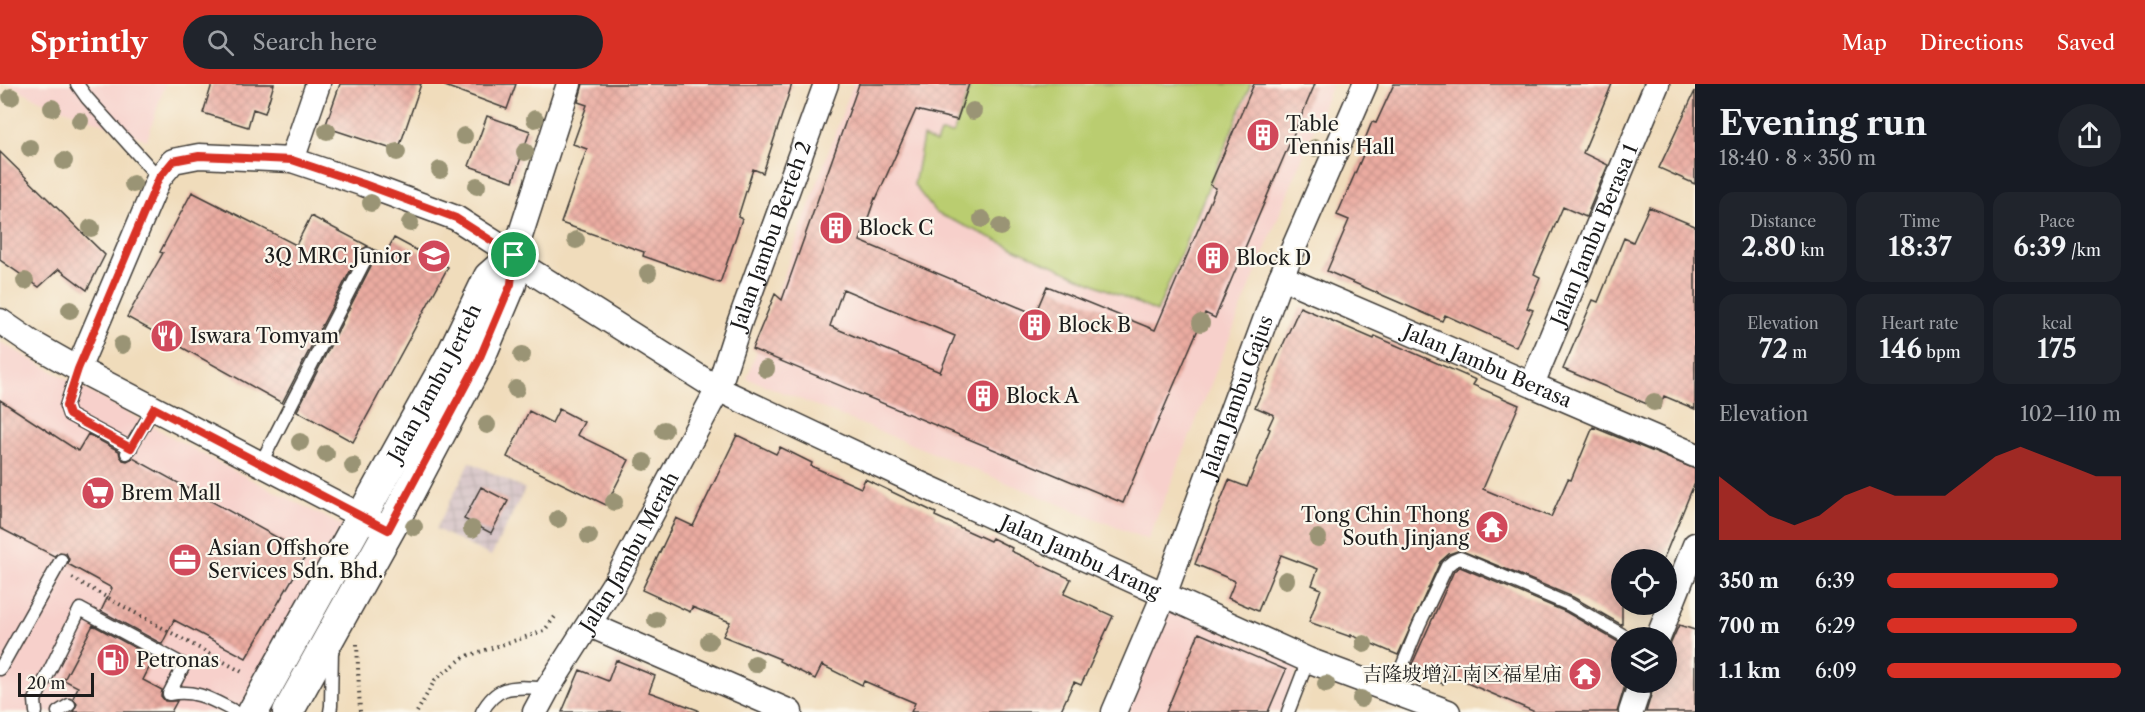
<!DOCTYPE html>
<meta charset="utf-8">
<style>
body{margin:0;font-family:"Libre Caslon Text","Noto Serif SC",serif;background:#20242c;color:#f1f3f6;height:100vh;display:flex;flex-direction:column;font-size:22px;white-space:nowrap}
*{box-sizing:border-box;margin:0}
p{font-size:20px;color:#9ea1a6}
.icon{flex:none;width:33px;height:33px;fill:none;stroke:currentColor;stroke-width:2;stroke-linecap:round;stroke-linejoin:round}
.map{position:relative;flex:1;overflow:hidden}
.sheet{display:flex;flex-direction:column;background:#171b24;width:450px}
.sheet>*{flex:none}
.tools{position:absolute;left:1611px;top:465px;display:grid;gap:12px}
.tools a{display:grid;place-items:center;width:66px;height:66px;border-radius:50%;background:#171b24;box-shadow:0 3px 15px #0003;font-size:30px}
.scale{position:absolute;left:18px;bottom:15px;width:76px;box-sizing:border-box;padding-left:6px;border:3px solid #1c1c1c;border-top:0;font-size:16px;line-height:21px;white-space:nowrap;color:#1c1c1c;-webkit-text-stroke:4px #fbf7ec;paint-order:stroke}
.pin{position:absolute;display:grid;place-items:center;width:51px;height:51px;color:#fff;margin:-26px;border:3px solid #fff;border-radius:50%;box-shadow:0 2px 6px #0007}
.round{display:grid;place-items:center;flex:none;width:63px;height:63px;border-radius:32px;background:#20242c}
.head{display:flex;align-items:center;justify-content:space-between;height:102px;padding:0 24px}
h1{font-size:33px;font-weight:800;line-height:45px}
.figures{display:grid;grid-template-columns:repeat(3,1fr);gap:9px;height:102px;padding:6px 24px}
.figures div{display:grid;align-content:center;border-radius:15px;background:#20242c;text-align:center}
.figures b{font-size:26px;font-weight:800}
.figures small{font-size:16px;font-weight:400}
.figures p{font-size:16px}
.chart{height:168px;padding:12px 24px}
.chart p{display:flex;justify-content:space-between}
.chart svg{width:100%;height:108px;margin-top:6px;fill:#d93025;opacity:.7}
ul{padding:0 24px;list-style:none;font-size:20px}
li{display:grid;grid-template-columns:96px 72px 1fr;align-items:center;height:45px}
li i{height:15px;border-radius:8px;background:#d93025}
header{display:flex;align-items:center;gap:36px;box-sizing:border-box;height:84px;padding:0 30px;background:#d93025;color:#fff}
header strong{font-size:28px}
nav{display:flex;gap:33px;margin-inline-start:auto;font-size:21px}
.search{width:420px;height:54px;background:#20242c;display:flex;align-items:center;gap:15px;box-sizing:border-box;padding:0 21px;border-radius:33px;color:#9ea1a6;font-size:22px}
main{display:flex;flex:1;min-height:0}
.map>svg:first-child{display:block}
</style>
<header>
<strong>Sprintly</strong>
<div class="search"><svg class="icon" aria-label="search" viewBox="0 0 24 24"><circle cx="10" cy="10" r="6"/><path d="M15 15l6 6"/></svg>Search here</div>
<nav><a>Map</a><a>Directions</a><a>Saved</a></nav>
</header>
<main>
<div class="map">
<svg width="1695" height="628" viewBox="0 0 1695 628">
<defs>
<pattern id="industrial-grid" width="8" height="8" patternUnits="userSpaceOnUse" patternTransform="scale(1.5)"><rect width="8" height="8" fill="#d2bec2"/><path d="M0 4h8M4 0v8" fill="none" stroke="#b4a3a6"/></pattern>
<pattern id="building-cross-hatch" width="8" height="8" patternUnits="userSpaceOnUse" patternTransform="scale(1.5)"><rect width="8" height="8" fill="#ebaca1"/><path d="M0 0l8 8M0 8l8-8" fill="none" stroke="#c9938a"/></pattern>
</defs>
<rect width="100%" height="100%" fill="#fbf7ec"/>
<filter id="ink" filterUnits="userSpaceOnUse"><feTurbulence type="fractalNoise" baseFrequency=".0167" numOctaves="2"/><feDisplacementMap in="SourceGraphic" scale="12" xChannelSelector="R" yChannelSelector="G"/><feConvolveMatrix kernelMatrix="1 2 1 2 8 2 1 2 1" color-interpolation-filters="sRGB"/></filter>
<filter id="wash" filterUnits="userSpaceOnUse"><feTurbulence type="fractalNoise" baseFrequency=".008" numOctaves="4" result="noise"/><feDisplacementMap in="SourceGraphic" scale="24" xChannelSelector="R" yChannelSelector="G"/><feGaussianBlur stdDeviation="1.35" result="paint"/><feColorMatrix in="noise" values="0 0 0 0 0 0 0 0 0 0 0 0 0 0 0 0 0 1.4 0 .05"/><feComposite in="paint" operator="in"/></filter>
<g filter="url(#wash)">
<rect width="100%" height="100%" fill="#f0dcbb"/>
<path fill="#f7d0cb" d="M8,0h157l-18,56 -107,-40z
M853,0h479l-184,456 -401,-162z
M0,258l217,120 130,66 -104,184h-243z
M1168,523l131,59 -17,46h-158z"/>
<path fill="url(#industrial-grid)" d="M470,378l55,27 -34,67 -55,-27z"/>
<path fill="#bacd70" stroke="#6b7446" stroke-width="1.5" d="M971,0h280l-94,228 -221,-99 -22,-28 9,-48 13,6 4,-10 13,1z"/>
<g id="blocks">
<path fill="url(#building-cross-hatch)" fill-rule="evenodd" d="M212,0h62l-9,29 -12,-4 -5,18 -45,-14z
M340,0h81l-23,67 -73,-24z
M446,0h70l-9,25 -62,-23z
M583,0h209l-29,89 -10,-4 -15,48 4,2 -22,64 -77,-27 1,-4 -83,-29 26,-74 -14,-5 14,-39 -9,-3z
M859,0h110l-12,36 -41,-10 -40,89 -1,-1 -15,43 175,73 12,-28 108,44 61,-142 -6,-3 44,-101h61l-100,234 -10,-5 -82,190 -371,-154 23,-55 7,6zM843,205l112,47 -15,36 -110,-46z
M1394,0h218l-29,69 25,12 -22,52 -23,-10 -29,67 6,3 -13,31 6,2 -17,37 -71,-32 -3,6 -115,-50 22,-51 -12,-5 26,-60 -4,-1 13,-32 4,1z
M1695,7v93l-36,-16z
M487,32l43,15 -17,50 -44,-15z
M0,68l105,103 -18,35 -28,-21 -20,18 -39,-27z
M192,108l104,53 15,-29 57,30 -7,4 -79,153 -155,-86 36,-64 -3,-1z
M1649,123l46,19v183l-31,-13 -5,13 -96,-40 30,-69 5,2 26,-64 9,4z
M394,154l54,29 -95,175 -56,-31 78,-153v-8l10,5z
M1300,223l74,32 1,-3 101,44 -3,5 46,20 -36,84 68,28 17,-38 3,1 22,-53 102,42v13l-32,78h-41v65l-49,-28 -113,-47 -11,4 -9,8 -42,93 -47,-20v2l-42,-15 12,-33 -9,-4 6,-16 -37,-14 -23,56 -30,-13 7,-17 -40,-17 34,-84 18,7 23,-58 -2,-1 6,-13 -19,-8z
M0,316l78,51 10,-17 31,17 1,5 3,4 4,1 6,-3 174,96 -61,104 -72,-38 -12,24 -61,-33 11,-23 -44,-24 1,-5 -3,-6 -6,-1 -6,4 -54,-28z
M559,325l25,13 -7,13 52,25 -23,45 -99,-48 22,-46 23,12z
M737,351l39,19 4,-7 32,16 -1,3 50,22 4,-9 71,34 -1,3 55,25 2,-3 20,10 -1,3 60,28 -7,15 49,22 -32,69 -7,-3 -14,30h-149l4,-9 -51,-22 -2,4 -40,-20 -7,14 -36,-18 1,-2 -57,-23 7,-14 -38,-15 -2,5 -48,-22 34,-72 17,8z
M481,403l27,14 -17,32 -27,-14z
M1460,483l106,45 56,32v38h4l-9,30h-82l-87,-37 -5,9 -33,-15 44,-98z
M93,541l61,33 -11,22 19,10 -1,6 4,5h12l-6,11h-98l4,-8 -4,-6 5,-11 -14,-7z
M1679,541l16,5v82h-49l9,-30h11v-28z
M1199,549l87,37 -18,42h-102z
M616,576l39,16 -6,16 49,18v2h-136l18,-42 28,11z"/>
</g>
</g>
<g filter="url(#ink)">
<use href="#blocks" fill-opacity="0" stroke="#3c3934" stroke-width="1.5"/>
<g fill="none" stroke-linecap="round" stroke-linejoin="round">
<g stroke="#3c3934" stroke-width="15">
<path id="service" d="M77,0l10,14 72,80
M78,285l-12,37 3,9 62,33
M127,369l27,-45
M261,379l107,-209
M0,585l61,-109
M1392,607l27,-66 28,-59 6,-5 7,-3 110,47 58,33
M169,610c28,-5 43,6 67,18
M36,628l-1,-12 45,-91 104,56 -15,29
M58,628l11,-7
M330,628l1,-6 1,-59
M482,628c17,-31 35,-24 66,-24
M1288,628l20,-52"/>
</g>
<g stroke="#3c3934" stroke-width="27">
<g id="minor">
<path d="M292,76l26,-76"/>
<path d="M514,171l55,-171"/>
<path id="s1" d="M1281,193l414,178"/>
<path d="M0,237l32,22 46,26 310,161"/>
<path id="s2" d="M78,285l81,-191 14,-17 26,-5 93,4 72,24 92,34 58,37 12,13 192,121 198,93 392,178 140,52"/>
<path id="s3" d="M1532,300l125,-300"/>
<path d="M590,541l200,87"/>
<path d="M1658,554l37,-93"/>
<path id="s4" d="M535,628l13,-24 68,-107 102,-192 22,-68 86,-237"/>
<path id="s5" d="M1114,628l50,-117 117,-318 84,-193"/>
<path d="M1631,628l10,-30"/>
</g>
</g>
<g stroke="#3c3934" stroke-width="33">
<g id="tertiary">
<path id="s6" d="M253,628l200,-360 36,-75 25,-22"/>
<path d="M288,628l104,-187 86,-163 33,-78 3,-29"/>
</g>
</g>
<path stroke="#3c3934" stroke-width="4" stroke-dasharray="1.5 4.5" stroke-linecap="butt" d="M72,494l172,95
M357,560l3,68
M417,628l18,-32 29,-23 80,-26 13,-17"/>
<use href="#service" stroke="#fff" stroke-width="12"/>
<use href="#minor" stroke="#fff" stroke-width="24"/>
<use href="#tertiary" stroke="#fff" stroke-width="30"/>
</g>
<g fill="#9a9474">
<circle cx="11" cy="13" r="9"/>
<circle cx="52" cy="24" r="9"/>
<circle cx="973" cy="27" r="9"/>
<circle cx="535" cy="35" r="9"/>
<circle cx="80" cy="37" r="9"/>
<circle cx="327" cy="47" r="9"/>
<circle cx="464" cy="52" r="9"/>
<circle cx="30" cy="64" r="9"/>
<circle cx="1315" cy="64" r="9"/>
<circle cx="397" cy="68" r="9"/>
<circle cx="525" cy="68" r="9"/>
<circle cx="64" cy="77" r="9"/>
<circle cx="440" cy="86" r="9"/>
<circle cx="133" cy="100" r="9"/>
<circle cx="477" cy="102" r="9"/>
<circle cx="371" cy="119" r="9"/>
<circle cx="982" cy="135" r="9"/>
<circle cx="410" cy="139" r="9"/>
<circle cx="1000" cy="143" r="9"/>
<circle cx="91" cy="144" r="9"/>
<circle cx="576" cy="156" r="9"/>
<circle cx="648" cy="189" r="9"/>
<circle cx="25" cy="197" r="9"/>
<circle cx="70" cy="226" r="9"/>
<circle cx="1201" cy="239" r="9"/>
<circle cx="122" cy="261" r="9"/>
<circle cx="522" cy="271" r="9"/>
<circle cx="766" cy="285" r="9"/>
<circle cx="516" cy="305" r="9"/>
<circle cx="1654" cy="318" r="9"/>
<circle cx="487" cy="341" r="9"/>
<circle cx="664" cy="346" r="9"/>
<circle cx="300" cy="358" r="9"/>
<circle cx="326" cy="370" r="9"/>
<circle cx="644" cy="378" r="9"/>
<circle cx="353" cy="382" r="9"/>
<circle cx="614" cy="418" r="9"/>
<circle cx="558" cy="435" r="9"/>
<circle cx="414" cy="443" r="9"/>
<circle cx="472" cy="445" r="9"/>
<circle cx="589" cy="452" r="9"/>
<circle cx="1318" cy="454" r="9"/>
<circle cx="1286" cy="496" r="9"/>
<circle cx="656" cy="536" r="9"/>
<circle cx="709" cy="557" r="9"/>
<circle cx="1364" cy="560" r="9"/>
<circle cx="755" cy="580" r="9"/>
<circle cx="1326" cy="600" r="9"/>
<circle cx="1361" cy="615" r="9"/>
</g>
</g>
<g fill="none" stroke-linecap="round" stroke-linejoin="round" filter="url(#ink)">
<g stroke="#fff" stroke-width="12">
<path id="route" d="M199,72l93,4 72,24 92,34 58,37 -3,29 -33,78 -90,168 -234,-122 -23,40 -62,-33 -3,-9 12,-37 81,-191 14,-17z"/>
</g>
<use href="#route" stroke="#d93025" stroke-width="8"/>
</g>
<defs>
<g id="building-disc" transform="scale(1.725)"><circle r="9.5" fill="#d1495b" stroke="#fbf7ec"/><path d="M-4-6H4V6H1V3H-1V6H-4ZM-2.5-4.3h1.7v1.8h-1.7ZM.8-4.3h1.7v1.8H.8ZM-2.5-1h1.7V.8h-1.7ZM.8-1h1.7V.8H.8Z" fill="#fff"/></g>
<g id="school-disc" transform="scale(1.725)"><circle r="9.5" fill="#d1495b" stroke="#fbf7ec"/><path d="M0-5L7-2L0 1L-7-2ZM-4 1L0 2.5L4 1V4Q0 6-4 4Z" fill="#fff"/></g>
<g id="restaurant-disc" transform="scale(1.725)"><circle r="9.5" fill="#d1495b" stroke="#fbf7ec"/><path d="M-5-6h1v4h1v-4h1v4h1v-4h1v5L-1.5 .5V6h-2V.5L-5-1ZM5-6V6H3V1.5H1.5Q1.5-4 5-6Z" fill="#fff"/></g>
<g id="supermarket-disc" transform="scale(1.725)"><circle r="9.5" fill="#d1495b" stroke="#fbf7ec"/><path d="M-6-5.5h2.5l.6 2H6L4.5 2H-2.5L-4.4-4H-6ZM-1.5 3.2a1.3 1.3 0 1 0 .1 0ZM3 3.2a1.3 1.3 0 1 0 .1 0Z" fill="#fff"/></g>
<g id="temple-disc" transform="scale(1.725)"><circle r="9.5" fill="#d1495b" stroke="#fbf7ec"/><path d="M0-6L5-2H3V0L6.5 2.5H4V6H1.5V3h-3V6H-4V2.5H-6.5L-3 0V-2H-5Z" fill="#fff"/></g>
<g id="office-disc" transform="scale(1.725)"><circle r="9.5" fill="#d1495b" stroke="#fbf7ec"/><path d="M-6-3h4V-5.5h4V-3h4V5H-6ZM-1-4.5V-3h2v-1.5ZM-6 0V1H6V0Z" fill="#fff"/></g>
<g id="fuel-disc" transform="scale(1.725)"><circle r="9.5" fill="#d1495b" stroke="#fbf7ec"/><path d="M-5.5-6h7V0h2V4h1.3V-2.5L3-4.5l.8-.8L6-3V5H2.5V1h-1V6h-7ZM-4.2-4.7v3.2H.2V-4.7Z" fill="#fff"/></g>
</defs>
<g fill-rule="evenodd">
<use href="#building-disc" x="1263" y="51"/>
<use href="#building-disc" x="836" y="144"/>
<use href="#school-disc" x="434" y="172"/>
<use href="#building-disc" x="1213" y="174"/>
<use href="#building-disc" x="1035" y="241"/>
<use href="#restaurant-disc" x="167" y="252"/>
<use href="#building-disc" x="983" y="312"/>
<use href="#supermarket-disc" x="98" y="409"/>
<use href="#temple-disc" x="1492" y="443"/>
<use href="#office-disc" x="185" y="476"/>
<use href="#fuel-disc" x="113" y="576"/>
<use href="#temple-disc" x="1585" y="590"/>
</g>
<g text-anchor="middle" stroke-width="4.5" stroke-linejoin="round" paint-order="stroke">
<g font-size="20" fill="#1c1c1c" stroke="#fbf7ec" text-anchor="start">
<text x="1286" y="47">Table<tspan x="1286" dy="23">Tennis Hall</tspan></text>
<text x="859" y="151">Block C</text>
<text x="411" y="179" text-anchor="end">3Q MRC Junior</text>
<text x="1236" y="181">Block D</text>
<text x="1058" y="248">Block B</text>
<text x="190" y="259">Iswara Tomyam</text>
<text x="1006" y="319">Block A</text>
<text x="121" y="416">Brem Mall</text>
<text x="1469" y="438" text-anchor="end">Tong Chin Thong<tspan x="1469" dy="23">South Jinjang</tspan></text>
<text x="208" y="471">Asian Offshore<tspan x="208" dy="23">Services Sdn. Bhd.</tspan></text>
<text x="136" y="583">Petronas</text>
<text x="1562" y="597" text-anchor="end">吉隆坡增江南区福星庙</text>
</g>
<g font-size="20" fill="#1c1c1c" stroke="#fbf7ec">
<text dy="7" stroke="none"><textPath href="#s3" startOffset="162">Jalan Jambu Berasa 1</textPath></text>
<text dy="7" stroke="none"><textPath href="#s4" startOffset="534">Jalan Jambu Berteh 2</textPath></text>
<text dy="7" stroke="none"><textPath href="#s1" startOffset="225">Jalan Jambu Berasa</textPath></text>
<text dy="7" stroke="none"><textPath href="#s6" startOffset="376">Jalan Jambu Jerteh</textPath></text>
<text dy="7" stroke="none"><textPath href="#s5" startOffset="339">Jalan Jambu Gajus</textPath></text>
<text dy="7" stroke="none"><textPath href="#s4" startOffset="186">Jalan Jambu Merah</textPath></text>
<text dy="7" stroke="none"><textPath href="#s2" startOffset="1236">Jalan Jambu Arang</textPath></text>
</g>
</g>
</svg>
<div class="tools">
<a><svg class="icon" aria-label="locate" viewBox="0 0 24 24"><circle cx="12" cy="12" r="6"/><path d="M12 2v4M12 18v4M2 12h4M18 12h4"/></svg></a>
<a><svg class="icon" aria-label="layers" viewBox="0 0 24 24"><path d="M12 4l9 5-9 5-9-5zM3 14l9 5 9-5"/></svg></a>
</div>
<div class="scale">20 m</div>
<div class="pin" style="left:514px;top:171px;background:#1e9e55"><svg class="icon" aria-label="arrive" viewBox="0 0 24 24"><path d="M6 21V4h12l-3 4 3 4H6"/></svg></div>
</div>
<section class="sheet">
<div class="head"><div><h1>Evening run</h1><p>18:40 · 8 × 350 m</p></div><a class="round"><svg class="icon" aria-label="share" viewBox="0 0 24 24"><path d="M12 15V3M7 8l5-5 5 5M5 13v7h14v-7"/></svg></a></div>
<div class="figures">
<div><p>Distance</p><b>2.80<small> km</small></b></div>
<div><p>Time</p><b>18:37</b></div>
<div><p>Pace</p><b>6:39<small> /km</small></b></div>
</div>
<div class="figures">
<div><p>Elevation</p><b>72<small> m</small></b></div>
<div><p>Heart rate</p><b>146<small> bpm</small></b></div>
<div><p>kcal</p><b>175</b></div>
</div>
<div class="chart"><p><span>Elevation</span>102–110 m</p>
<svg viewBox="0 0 160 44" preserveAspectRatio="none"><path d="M0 44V18L10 26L20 34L30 38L40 34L50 26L60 22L70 26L80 26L90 26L100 18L110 10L120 6L130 10L140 14L150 18L160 18V44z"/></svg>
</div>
<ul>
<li><b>350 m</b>6:39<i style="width:73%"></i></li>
<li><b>700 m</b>6:29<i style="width:81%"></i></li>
<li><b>1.1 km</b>6:09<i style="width:100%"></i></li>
</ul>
</section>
</main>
